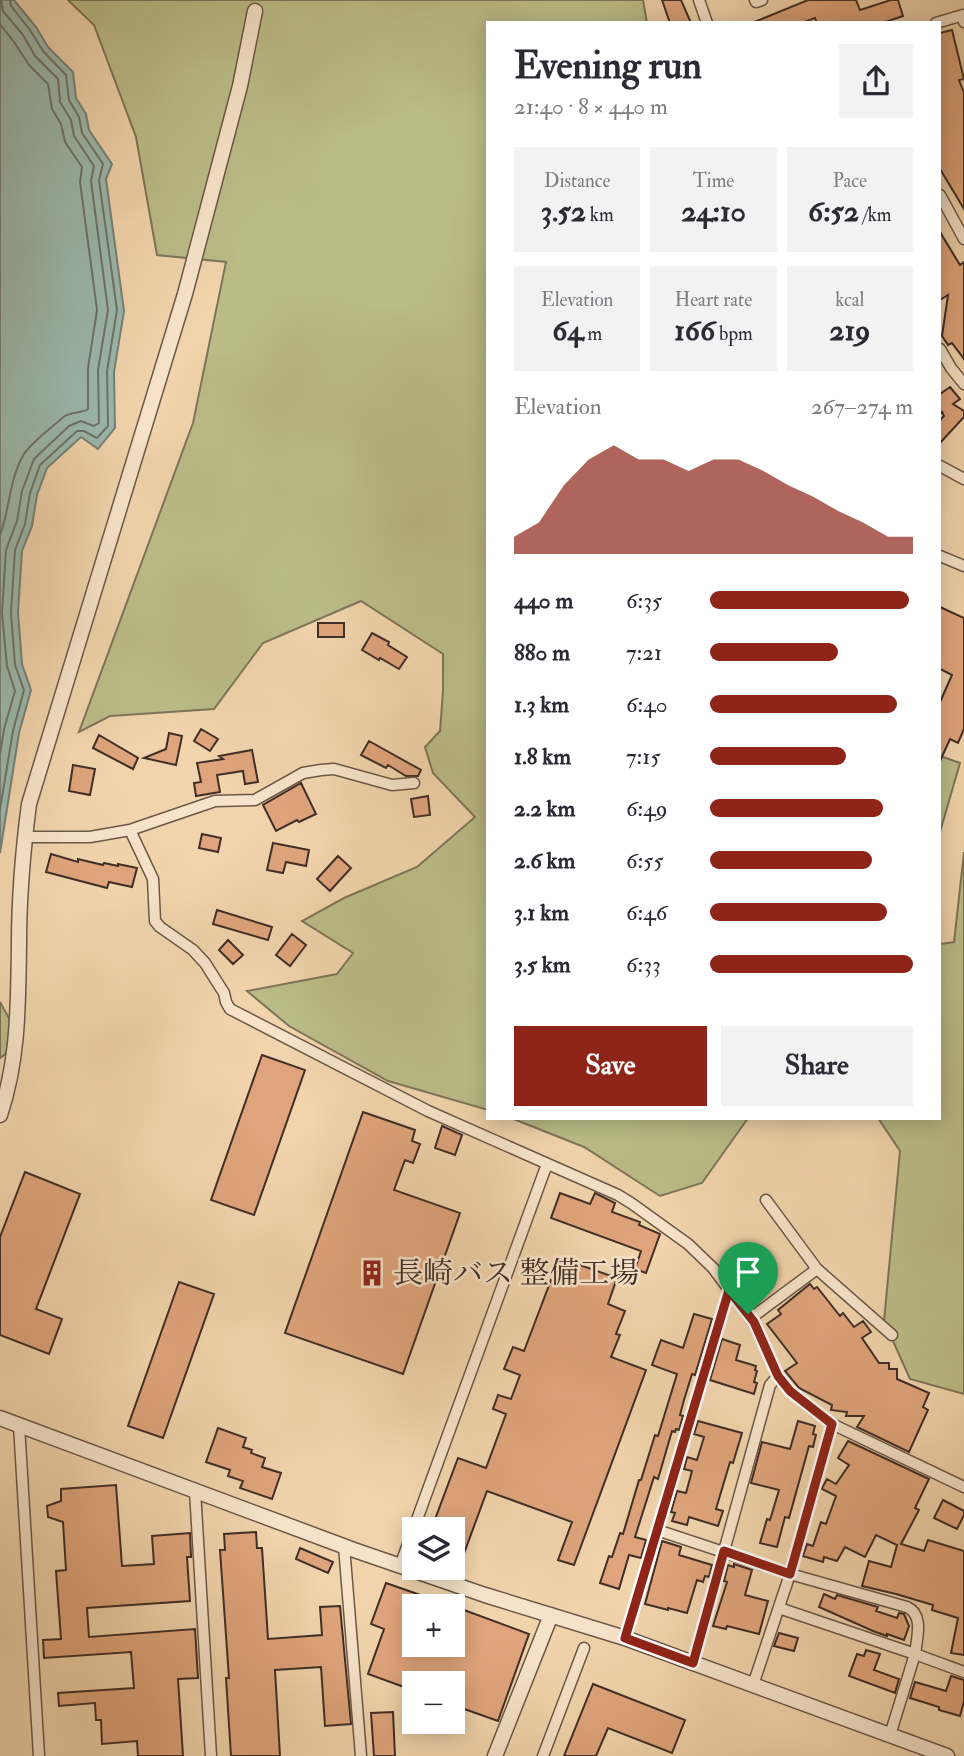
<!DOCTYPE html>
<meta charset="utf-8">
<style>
body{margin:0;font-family:"IM FELL Double Pica","Noto Serif JP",serif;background:#f2f2f3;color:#2b2b33;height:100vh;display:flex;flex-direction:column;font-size:26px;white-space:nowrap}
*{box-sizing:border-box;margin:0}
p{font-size:23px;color:#7c7c81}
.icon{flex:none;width:38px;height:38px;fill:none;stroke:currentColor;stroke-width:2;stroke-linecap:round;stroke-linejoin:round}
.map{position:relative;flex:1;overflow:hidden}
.details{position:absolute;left:486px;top:21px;width:455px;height:1099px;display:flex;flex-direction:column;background:#fff;border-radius:0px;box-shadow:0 4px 18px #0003}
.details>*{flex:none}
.buttons{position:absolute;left:402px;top:1517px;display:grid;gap:14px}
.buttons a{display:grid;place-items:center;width:63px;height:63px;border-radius:0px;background:#fff;box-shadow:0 4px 18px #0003;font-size:35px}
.pin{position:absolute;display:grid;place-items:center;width:60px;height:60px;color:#fff;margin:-72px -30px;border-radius:50% 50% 50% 0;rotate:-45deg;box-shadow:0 0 7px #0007}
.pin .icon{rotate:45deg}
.round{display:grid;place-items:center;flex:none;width:74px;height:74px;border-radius:0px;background:#f2f2f3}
.summary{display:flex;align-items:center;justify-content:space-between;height:119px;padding:0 28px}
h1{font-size:38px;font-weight:700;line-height:52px}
.stats{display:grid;grid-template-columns:repeat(3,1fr);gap:10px;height:119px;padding:7px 28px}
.stats div{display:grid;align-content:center;border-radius:0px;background:#f2f2f3;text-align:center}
.stats b{font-size:30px;font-weight:700}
.stats small{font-size:19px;font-weight:400}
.stats p{font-size:19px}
.chart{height:196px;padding:14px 28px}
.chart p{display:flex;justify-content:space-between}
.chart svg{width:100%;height:126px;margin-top:7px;fill:#8f2418;opacity:.7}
.cta{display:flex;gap:14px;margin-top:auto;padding:14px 28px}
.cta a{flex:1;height:80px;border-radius:0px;background:#8f2418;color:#fff;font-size:28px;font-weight:700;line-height:80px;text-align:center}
.cta a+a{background:#f2f2f3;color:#2b2b33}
ul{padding:0 28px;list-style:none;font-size:23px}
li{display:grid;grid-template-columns:112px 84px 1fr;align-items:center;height:52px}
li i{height:18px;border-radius:9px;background:#8f2418}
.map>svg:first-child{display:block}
</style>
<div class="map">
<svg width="964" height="1756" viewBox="0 0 964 1756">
<rect width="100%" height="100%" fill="#f1d4ac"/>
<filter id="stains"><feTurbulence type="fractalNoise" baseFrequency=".00286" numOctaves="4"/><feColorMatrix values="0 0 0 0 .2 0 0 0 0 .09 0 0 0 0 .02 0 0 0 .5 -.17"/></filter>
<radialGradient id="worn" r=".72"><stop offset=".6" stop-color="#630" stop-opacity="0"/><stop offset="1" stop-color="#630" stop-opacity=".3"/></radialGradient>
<path fill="#bbbc88" stroke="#7e7558" stroke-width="2" d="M68,0h575l4,23h-159v1087l-100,-29 -99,-55 -42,-35 90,-17 16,-21 -51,-32 42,-23 73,-31 58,-50 -42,-44 -8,-26 15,-16 3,-40v-37l-82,-53 -98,42 -49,66 -104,7 -31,16 114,-309 33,-161 -69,-7 -21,-118 -42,-112z
M940,756l20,7 -20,69z
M964,852v542l-54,-15 -26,-58 16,-170 -22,-33h62v-174l14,-2z
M0,1002l22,40 -22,16z
M511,1118h237l-46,65 -42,13 -76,-49z"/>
<path fill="#9bb8ac" stroke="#778177" stroke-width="2" d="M0,0h14l22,27 12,20 25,25 3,26 10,16 3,16 23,34 -6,15 18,132 -10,61 1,56 -17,21 -17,-12 -34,31 -10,27 -5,31 -10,25 -4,61 4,52 9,26 -12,43 -19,120z"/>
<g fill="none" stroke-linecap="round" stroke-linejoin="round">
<path stroke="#6e736a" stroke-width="2" d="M0,24l14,18 15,23 19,19 4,25 9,15 4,18 17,25 -2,15 17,128 -9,58v41c-5,4 -16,3 -23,7 -11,9 -34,27 -41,38 -15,25 -14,55 -24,81
M0,754l4,-25 11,-38 -8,-25 -5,-53 4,-63 11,-29 5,-30 12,-32 35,-33 12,-5 13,5 5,-3 -1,-53 10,-60 -17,-129 3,-15 -20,-30 -3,-16 -11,-18 -2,-23 -23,-23 -12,-21 -20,-24 -2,-11
M0,809l13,-78 11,-41 -9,-25 -4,-52 4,-63 10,-26 5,-31 10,-28 37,-34h7l13,7 11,-12 -1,-55 10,-61 -18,-130 4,-16 -21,-31 -3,-16 -10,-17 -3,-25 -23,-24 -13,-21 -19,-24 -1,-6"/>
</g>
<path fill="#dfa47b" stroke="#402e27" stroke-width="2" d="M662,0h19l10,23h-21z
M808,0h48l4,10 31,-10h7l5,16 -21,7h-65l-2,-5 -13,5h-50z
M952,30l12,49 -5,1 5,13v116l-24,-40v-136z
M940,232l20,33 4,-3v97l-12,-16 -4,2 -6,-9 6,-41 -8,5z
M950,387l10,12 -7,5 11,7v6l-24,26v-23l4,-4 -2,-4 -2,2v-20z
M940,607l24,11v111l-6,14 -8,-4 -10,22v-59l12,-27 -12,-6z
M318,623h26v14h-26z
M372,633l17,9 -1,3 19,12 -8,12 -19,-11 -1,2 -17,-10z
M201,729l17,10 -8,12 -16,-10z
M169,733l13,3 -6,29 -32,-7 22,-9z
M99,735l39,23 -5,11 -40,-21z
M369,741l52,29 -3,6h-12l-18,-11 -2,3 -25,-13z
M252,750l6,32 -13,2 -2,-13 -26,4 3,17 -24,4 -2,-13 7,-1 -4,-19 26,-4 -4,-3z
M73,765l22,4 -5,26 -21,-4z
M301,783l15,31 -17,8 -2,-2 -21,11 -13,-26z
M428,796l2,19 -16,2 -3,-18z
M202,834l19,4 -3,14 -19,-4z
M273,843l36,7 -3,16 -20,-4 -3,11 -16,-3z
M51,854l27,8v-3l25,6 1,-2 14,3v-2l19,4 -5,19 -23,-5 -2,6 -61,-16z
M338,856l13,12 -21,23 -13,-12z
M217,910l55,17 -4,13 -55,-16z
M292,934l14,11 -16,21 -14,-11z
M228,940l15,15 -10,9 -14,-14z
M262,1055l43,15 -51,145 -43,-15z
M363,1112l52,18 -3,11 8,3 -7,19 -8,-3 -11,30 66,23 -57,161 -118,-41z
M442,1126l20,9 -7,20 -20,-7z
M25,1172l55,22 -44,115 26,10 -13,35 -49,-19v-98z
M560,1193l30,11 5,-11 20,10 -3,9 28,10 -1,3 21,9 -14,39 -11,-4 6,-18 -90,-33z
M574,1263l43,15 -9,26 17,7 -9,23 4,1 -9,22 35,13 -72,195 -16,-5 14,-38 -85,-31 -31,84 -3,-1v-44h-22l27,-72 28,10 20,-54 -13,-5 5,-14 13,4 9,-24 -16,-6 9,-22 11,4 27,-71 15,5z
M179,1282l35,12 -51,144 -35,-12z
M810,1284l4,5 3,-2 23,29 3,-3 11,14 9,-6 8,11 -9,6 17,25h10v6h8v10l32,14 -6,14 5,3 -19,42 -52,-25 7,-11h-18l1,-4 -16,-2 1,-5 -33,-17 -14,-17 12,-8 -30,-39 14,-10 -3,-4z
M694,1314l18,5 -17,56 -3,-1 -8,26 -4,15 3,1 -4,14 -3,-1 -1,3 -3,-1 -14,48 -4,-2 -19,60 11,3 -5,18 -12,-3 -10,34 -19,-6 9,-27 3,1 8,-24 3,1 16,-54h2l14,-45 3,1 19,-62 -25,-9 9,-25 22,8z
M722,1339l18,6 -4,15 20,6 -1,4 2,1 -3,11 3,1 -3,11 -44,-14z
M698,1421l44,12 -9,30 -3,-1 -14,47 7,2 -5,15 -29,-9 -2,8 -15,-4 3,-8 -4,-1 6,-21 9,2 6,-22 -8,-2 3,-12 10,3 7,-23 -10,-3z
M798,1421l17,5 -2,8 3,1 -3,12 -4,-1 -20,72 -4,-1 -8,30 -17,-4 7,-24 3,1 9,-30 -28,-7 11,-41 28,7z
M218,1428l28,10 -3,9 9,3 -1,3 14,5 -3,9 19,6 -9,26 -32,-11 3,-7 -15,-5 2,-6 -24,-8z
M848,1441l81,38 -14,29 4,2 -18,34 23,7 4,-11 36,11v104l-13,-2 7,-35 -26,-8 1,-5 -37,-11 -34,-8 7,-25 22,6 6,-22 -21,-10 -11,22 -20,-10 -8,14 -13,-4 -1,5 -20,-6 4,-12 6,2 8,-24 5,2 10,-28 -14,-7v-1l5,-9 9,5 13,-19 -11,-7z
M116,1485l6,81 32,-2 -2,-28 38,-3 1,24h-4l3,44 -103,7 2,29 106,-8 3,49 -20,1 5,77h-45l-1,-15 -35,3 -1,-24h-5l-1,-17 -36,3 -1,-13 76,-5 -3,-36 -87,6 -1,-18 18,-1 -5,-68 10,-1 -3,-48 -15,-5 -1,-11 14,-5v-12z
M943,1500l21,11v4l-7,14 -23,-11z
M256,1532l1,16h5l6,91 54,-4 -2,-28 20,-1 11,118 -26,2 -4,-59 -46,3 5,86h-49l-5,-78h3l-9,-128h5l-1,-16z
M662,1541l19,6 -2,8 33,10 -3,12 -4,-1 -2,6 -6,-2 -10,33 -19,-5v2l-23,-6z
M300,1548l33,14 -5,11 -32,-14z
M734,1564l18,6 -7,25 23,6 -9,33 -32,-8 -1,3 -13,-3 14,-44 -3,-1 4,-16 6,2z
M386,1583l63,22v1h-34v39h38v-39l76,28 -31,87 -45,-16v-21h-38v7l-47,-17 16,-45 -13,-5z
M824,1594l11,5 2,-4 41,12 -2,4 21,7 2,-5 5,1 5,12 -5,14 -17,-6v2l-14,-5 -54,-24z
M779,1633l19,5 -4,13 -20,-5z
M866,1650l14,4 -6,16 25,9 -4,14 -46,-17 8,-22 7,2z
M951,1676l13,4v21l-4,15 -21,-6v-3l-29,-9 5,-16 31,9z
M593,1684l92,36 -13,33 -64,-25 -12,28h-32z
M393,1712l2,44h-21l-3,-43z"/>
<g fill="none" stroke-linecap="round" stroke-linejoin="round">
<g stroke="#6c5848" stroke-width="13">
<path id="minor" d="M699,0l8,23
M755,0l1,2 6,-2
M936,23l27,-8 1,7
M940,195l24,44
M940,349l11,19 13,16
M940,466l24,13
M940,556l24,10
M130,830l23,49 2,42 5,6 33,23 12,13 19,30 2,9 4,7 198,102 190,84 13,8 57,41 25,24 41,55 24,53 12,15 16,13 26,20 132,63
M24,837h66l40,-7 85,-29 40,-1 48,-27 18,-3 13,-1 58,16 22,-2
M766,1200l51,69 75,66
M751,1318l66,-49
M19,1425l20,331
M195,1491l16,265
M657,1530l133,44 117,33c17,8 10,30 8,47l-136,-46
M344,1546l17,210
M400,1566l147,-402
M625,1638l104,-348
M693,1663l77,-278 8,-9
M753,1685l37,-111 42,-150
M890,1735l25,-81 49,18
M543,1756l41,-108"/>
</g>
<g stroke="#6c5848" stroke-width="17">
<path id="tertiary" d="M0,1115c19,-57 18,-112 19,-171 0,-47 4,-94 10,-140l156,-510 55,-208 15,-75
M0,1418l354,132 131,45 140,43 322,118
M495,1756l56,-141"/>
</g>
<use href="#minor" stroke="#f6e3c9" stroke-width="10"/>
<use href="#tertiary" stroke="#f6e3c9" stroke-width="14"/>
</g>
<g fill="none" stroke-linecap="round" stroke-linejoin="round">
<g stroke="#fff" stroke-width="14">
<path id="route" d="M729,1290l25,32 24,54 12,15 42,33 -42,150 -66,-23 -31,112 -68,-25z"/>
</g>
<use href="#route" stroke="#8f2418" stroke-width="9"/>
</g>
<defs>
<g id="building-bare" transform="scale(2.1)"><path d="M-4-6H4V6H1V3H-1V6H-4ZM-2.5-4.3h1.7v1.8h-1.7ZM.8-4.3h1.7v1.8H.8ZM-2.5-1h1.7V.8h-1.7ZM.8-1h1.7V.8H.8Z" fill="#8f2418" stroke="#f6e3c9" stroke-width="2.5" paint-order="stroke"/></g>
</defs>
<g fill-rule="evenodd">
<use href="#building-bare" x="372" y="1273"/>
</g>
<g text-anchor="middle" stroke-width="5" stroke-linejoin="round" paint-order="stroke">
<g font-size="30" fill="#402e27" stroke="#f6e3c9" text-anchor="start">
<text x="393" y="1283">長崎バス 整備工場</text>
</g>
</g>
<rect width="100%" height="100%" filter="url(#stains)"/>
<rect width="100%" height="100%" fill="url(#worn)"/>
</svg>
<div class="buttons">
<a><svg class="icon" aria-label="layers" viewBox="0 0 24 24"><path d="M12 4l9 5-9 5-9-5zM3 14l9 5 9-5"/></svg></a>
<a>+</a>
<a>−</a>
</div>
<div class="pin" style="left:748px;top:1314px;background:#1e9e55"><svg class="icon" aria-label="arrive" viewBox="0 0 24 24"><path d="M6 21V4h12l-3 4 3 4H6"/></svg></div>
<section class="details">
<div class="summary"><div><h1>Evening run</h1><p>21:40 · 8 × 440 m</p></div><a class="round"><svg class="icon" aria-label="share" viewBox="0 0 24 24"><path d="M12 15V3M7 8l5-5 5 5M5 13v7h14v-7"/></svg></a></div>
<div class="stats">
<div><p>Distance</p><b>3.52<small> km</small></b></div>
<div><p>Time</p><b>24:10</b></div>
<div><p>Pace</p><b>6:52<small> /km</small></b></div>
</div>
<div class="stats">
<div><p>Elevation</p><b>64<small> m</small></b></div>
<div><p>Heart rate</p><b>166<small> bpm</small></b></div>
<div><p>kcal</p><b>219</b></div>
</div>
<div class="chart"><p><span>Elevation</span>267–274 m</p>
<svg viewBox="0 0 160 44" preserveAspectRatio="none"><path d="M0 44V38L10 33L20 20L30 11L40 6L50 11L60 11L70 15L80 11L90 11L100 15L110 20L120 24L130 29L140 33L150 38L160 38V44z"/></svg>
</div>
<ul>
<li><b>440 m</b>6:35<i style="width:98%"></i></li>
<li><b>880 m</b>7:21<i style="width:63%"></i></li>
<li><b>1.3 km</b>6:40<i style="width:92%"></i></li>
<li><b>1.8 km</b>7:15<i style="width:67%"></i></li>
<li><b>2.2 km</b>6:49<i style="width:85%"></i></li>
<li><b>2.6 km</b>6:55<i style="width:80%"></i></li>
<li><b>3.1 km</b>6:46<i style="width:87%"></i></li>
<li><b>3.5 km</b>6:33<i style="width:100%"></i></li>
</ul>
<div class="cta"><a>Save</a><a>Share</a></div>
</section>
</div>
